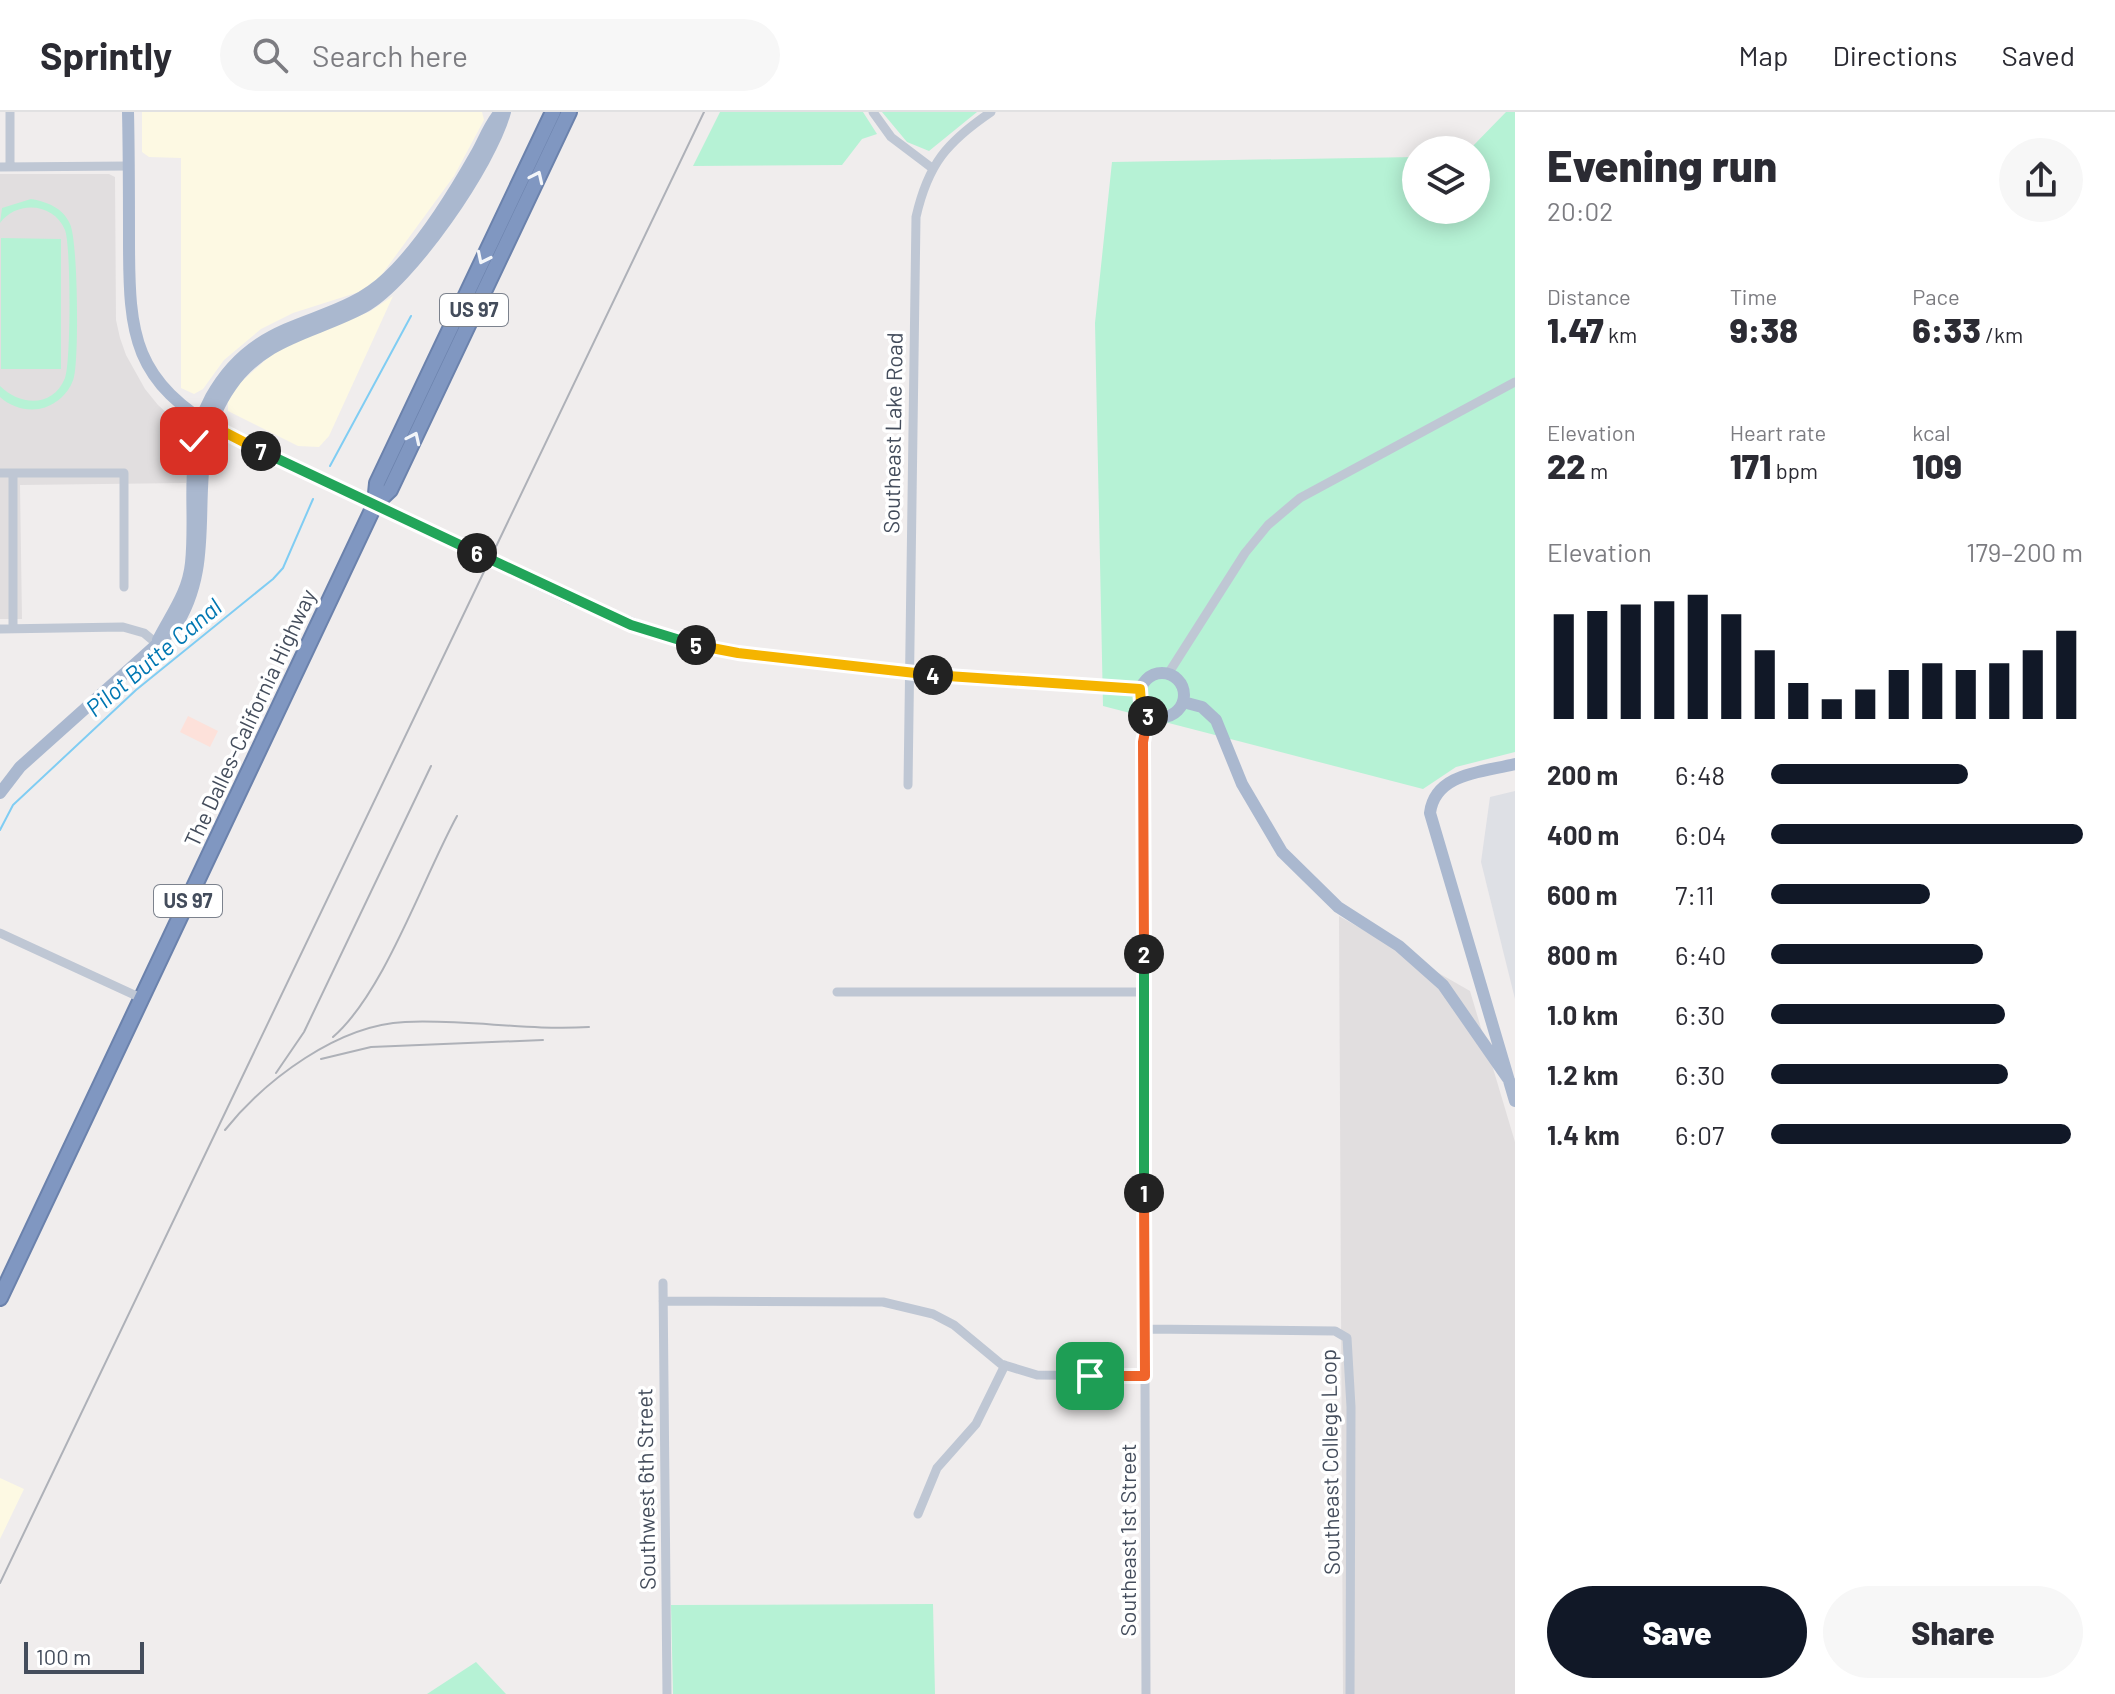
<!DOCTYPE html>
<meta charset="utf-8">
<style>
body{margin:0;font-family:Barlow,sans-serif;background:#f7f7f7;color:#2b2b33;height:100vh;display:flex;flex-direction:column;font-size:30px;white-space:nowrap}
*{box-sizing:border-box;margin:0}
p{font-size:26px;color:#7c7c81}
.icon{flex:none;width:44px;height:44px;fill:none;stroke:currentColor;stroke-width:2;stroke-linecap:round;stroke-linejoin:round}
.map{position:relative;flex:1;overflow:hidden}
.side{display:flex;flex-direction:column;background:#fff;width:600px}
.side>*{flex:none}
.buttons{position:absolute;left:1402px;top:24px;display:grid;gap:16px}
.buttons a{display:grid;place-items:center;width:88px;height:88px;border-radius:50%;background:#fff;box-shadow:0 4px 20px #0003;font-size:40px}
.scale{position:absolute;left:24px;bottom:20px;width:120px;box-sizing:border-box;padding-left:8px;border:4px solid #444d5c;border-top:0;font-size:22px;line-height:28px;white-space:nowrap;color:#444d5c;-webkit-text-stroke:6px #fff;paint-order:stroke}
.pin{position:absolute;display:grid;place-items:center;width:68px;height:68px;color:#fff;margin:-34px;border-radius:16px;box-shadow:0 4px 12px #0006}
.km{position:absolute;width:40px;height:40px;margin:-20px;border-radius:50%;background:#222;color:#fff;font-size:22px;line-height:40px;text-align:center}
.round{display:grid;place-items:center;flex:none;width:84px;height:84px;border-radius:42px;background:#f7f7f7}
.head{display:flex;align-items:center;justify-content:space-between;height:136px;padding:0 32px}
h1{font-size:44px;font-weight:800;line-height:60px}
.metrics{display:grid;grid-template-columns:repeat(3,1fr);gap:12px;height:136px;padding:8px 32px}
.metrics div{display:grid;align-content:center}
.metrics b{font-size:34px;font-weight:800}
.metrics small{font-size:22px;font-weight:400}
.metrics p{font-size:22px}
.chart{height:224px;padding:16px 32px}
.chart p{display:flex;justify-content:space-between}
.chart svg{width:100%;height:144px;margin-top:8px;stroke:#111827;stroke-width:6}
.cta{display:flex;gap:16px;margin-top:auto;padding:16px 32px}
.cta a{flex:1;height:92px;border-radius:48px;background:#111827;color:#fff;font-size:32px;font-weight:800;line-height:92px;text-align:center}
.cta a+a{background:#f7f7f7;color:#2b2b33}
ul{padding:0 32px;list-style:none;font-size:26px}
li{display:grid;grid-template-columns:128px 96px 1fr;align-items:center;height:60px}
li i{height:20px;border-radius:10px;background:#111827}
header{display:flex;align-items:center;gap:48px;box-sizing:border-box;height:112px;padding:0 40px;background:#fff;border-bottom:2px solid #e1e1e2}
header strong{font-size:38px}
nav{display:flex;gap:44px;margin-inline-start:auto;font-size:28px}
.search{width:560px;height:72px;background:#f7f7f7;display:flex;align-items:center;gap:20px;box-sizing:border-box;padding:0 28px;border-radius:44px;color:#7c7c81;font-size:30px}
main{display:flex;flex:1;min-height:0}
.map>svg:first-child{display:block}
</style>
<header>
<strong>Sprintly</strong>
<div class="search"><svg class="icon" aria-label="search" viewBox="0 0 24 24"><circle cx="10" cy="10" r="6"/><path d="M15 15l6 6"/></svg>Search here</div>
<nav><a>Map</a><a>Directions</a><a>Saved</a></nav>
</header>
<main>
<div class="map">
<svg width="1515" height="1582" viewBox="0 0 1515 1582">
<rect width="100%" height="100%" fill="#f0eded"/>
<path fill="#fdf9e3" d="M142,0h340l2,8 -30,56 -74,101 -21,15 -66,21 -32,16 -37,31 -21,29 -9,5 -13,-6v-230l-32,-1 -7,-5z
M393,184l-64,140 -10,11 -21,-1 -70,-35v-9l11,-18 32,-29 26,-15 72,-28z
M0,1366l24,11 -24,50z"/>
<path fill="#e1dedf" d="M0,62h109l6,3 1,143 4,18 6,17 19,34 13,16 28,26 3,6 -3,46 -166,2 2,134h-22z
M1339,804l131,75 45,151v552h-172z"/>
<path fill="#fde1da" d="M188,604l30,15 -8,16 -30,-15z"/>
<path fill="#dee0e5" d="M1515,679v208l-34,-137 9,-65z"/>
<path fill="#b6f2d5" d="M720,0h143l14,22 -15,5 -20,26 -149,1z
M882,0h95l-48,39 -22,-9z
M1506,0h9v640l-59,15 -33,22 -320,-83 -8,-383 17,-161 304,-5v53h60v-60h-7z
M31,87c17,3 32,9 39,25 8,16 9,134 4,153 -4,16 -19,29 -35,32 -14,2 -28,-2 -39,-12v-11c20,20 53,22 65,-8 6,-15 6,-133 0,-148 -11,-27 -48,-30 -65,-7l2,-15z
M1,126l60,1v130h-60z
M933,1492l2,90h-262l-2,-89z
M476,1550l30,32h-79z"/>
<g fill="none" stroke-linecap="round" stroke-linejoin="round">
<path stroke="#80cdf3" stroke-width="2" d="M330,354l81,-150
M0,718l13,-25 123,-115 137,-111 10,-11 30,-69"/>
<g stroke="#6b82ac" stroke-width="18">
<path id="highway" d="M375,392l15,-14 179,-378
M0,1186l375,-794 2,-21 176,-371"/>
</g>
<path stroke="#bfc7d4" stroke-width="9" d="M873,0l18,25 41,31
M0,55l129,-1
M10,55v-55
M0,361h124v114
M0,517l123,-2 21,6 12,10
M13,517v-156
M1168,562l77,-121 23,-28 32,-27 215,-116
M908,673l8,-568c12,-53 31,-75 75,-105
M0,821l141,65
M837,880h307
M663,1171l4,411
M663,1189l220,1 50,12 21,11 47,39 36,11 108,1
M1145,1217l190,2 12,7 4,69 -1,287
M918,1402l19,-46 39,-44 29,-59
M1146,1582l-3,-952 6,-28"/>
<path stroke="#aab8cf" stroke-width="12" d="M128,0c1,43 1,85 1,128 0,97 4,141 94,193l350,167 107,42 58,11 170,20 232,16
M158,528c13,-26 30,-47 33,-77 6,-57 -9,-113 20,-166 48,-86 121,-66 177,-120 32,-30 66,-84 88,-123 8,-14 13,-29 24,-42
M1140 583a22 22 0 1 1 44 0a22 22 0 1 1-44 0Z
M1183,590l19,5 14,13 26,64 40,68 56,55 61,39 44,39 66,95
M1515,652c-32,8 -80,9 -85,49l85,288
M0,681l20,-26 154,-138c52,-77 2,-166 57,-243 34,-49 85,-53 133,-79 47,-26 127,-143 141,-195"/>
<use href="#highway" stroke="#8097c1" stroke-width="14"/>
<path stroke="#aeb1b8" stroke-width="2" d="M333,925c51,-44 90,-159 124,-221
M321,947l50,-12 172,-7
M276,961l28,-41 127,-266
M225,1018c41,-51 113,-105 180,-108 62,-3 122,9 184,5
M0,1471l704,-1471"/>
</g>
<defs><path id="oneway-chevron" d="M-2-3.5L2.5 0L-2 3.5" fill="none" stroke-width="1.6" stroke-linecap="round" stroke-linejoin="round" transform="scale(2)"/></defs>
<g stroke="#f2f5f9">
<use href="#oneway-chevron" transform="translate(537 65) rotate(-65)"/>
<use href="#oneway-chevron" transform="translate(483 146) rotate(116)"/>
<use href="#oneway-chevron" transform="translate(414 326) rotate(-65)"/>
</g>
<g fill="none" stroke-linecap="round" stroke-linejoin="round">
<g stroke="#fff" stroke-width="16">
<path id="split-1" d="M1090,1264h55l-1,-183"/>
</g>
<g stroke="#fff" stroke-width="16">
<path id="split-2" d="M1144,842v239"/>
</g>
<g stroke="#fff" stroke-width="16">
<path id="split-3" d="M1144,842l-1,-212 5,-26"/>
</g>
<g stroke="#fff" stroke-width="16">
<path id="split-4" d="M933,563l207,14 1,14 7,13"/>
</g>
<g stroke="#fff" stroke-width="16">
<path id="split-5" d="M696,533l42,8 195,22"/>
</g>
<g stroke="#fff" stroke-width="16">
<path id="split-6" d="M477,441l154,72 65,20"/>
</g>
<g stroke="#fff" stroke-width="16">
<path id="split-7" d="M261,339l216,102"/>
</g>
<g stroke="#fff" stroke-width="16">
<path id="split-8" d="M194,329l7,-21 60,31"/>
</g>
<use href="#split-1" stroke="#f0652b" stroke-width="10"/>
<use href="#split-2" stroke="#22a559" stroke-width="10"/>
<use href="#split-3" stroke="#f0652b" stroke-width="10"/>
<use href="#split-4" stroke="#f5b400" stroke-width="10"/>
<use href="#split-5" stroke="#f5b400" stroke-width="10"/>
<use href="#split-6" stroke="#22a559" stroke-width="10"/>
<use href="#split-7" stroke="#22a559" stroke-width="10"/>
<use href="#split-8" stroke="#f5b400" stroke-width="10"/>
</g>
<g text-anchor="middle" stroke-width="7" stroke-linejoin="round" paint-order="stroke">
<g fill="#fff" stroke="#7c828d" stroke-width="2">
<rect x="440" y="182" width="68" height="32" rx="6"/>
<rect x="154" y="773" width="68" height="32" rx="6"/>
</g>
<g font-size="20" font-weight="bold" fill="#444d5c">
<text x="474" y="205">US 97</text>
<text x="188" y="796">US 97</text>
</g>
<g font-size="22" fill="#444d5c" stroke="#fff">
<text transform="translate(893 321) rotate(-89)" y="8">Southeast Lake Road</text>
<text transform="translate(250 606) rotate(-65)" y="8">The Dalles-California Highway</text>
<text transform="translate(1330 1350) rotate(-91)" y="8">Southeast College Loop</text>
<text transform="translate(646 1377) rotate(-91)" y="8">Southwest 6th Street</text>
<text transform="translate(1128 1428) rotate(-90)" y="8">Southeast 1st Street</text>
</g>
<g font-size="24" font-style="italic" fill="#0177b2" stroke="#fff">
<text transform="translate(154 546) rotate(-40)" y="8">Pilot Butte Canal</text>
</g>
</g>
</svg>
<div class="buttons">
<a><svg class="icon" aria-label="layers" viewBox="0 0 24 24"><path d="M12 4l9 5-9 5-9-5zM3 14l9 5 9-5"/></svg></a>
</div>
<div class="scale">100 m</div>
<div class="pin" style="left:1090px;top:1264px;background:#1e9e55"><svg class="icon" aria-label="arrive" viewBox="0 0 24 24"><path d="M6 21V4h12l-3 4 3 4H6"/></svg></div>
<div class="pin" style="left:194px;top:329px;background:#d93025"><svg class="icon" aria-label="check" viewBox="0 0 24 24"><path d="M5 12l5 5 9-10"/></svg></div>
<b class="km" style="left:1144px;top:1081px">1</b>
<b class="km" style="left:1144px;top:842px">2</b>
<b class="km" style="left:1148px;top:604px">3</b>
<b class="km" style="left:933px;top:563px">4</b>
<b class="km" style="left:696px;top:533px">5</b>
<b class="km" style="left:477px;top:441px">6</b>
<b class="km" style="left:261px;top:339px">7</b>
</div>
<section class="side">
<div class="head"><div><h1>Evening run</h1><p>20:02</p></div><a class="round"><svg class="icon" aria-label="share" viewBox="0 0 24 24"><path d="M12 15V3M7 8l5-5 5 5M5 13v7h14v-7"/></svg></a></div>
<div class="metrics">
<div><p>Distance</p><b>1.47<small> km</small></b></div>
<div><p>Time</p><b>9:38</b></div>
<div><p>Pace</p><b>6:33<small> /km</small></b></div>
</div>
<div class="metrics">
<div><p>Elevation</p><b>22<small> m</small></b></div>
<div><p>Heart rate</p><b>171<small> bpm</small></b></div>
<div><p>kcal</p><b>109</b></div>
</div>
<div class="chart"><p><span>Elevation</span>179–200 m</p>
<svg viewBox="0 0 160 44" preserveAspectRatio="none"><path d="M5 44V12M15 44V11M25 44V9M35 44V8M45 44V6M55 44V12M65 44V23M75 44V33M85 44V38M95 44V35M105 44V29M115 44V27M125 44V29M135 44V27M145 44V23M155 44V17"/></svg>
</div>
<ul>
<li><b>200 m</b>6:48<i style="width:63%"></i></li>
<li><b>400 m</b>6:04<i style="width:100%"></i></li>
<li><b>600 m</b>7:11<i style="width:51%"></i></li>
<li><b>800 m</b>6:40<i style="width:68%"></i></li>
<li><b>1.0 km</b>6:30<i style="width:75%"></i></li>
<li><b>1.2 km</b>6:30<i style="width:76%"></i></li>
<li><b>1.4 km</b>6:07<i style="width:96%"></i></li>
</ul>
<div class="cta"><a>Save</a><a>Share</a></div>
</section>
</main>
